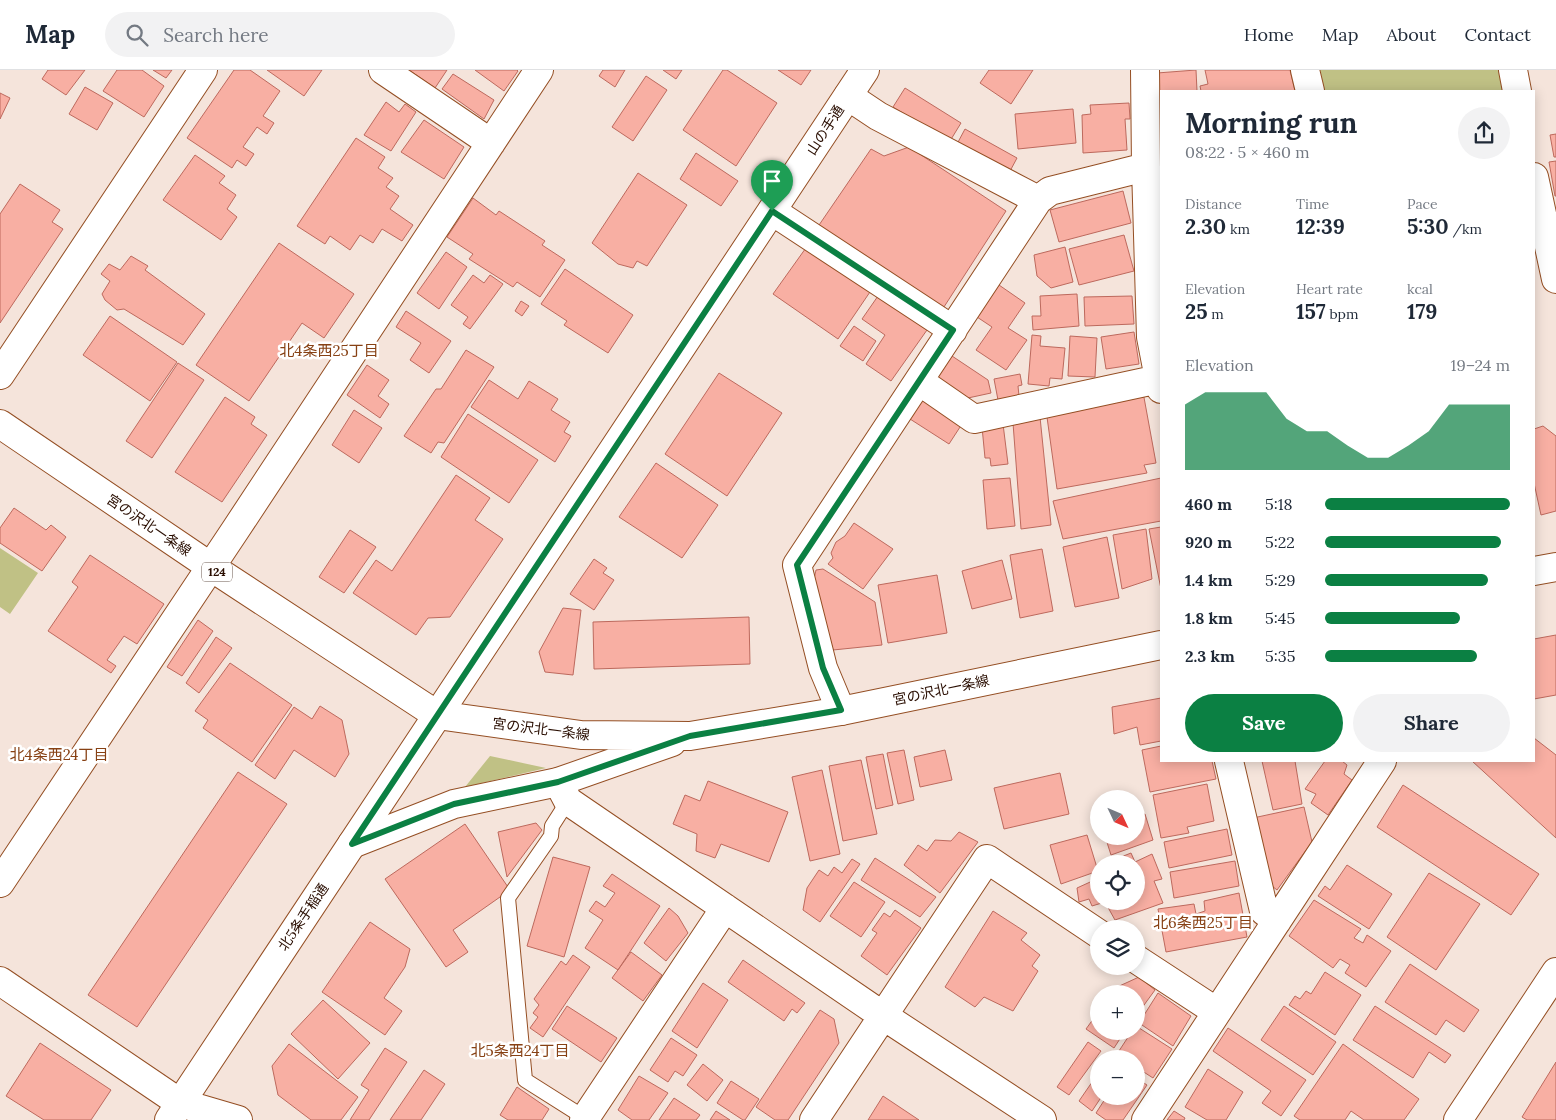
<!DOCTYPE html>
<meta charset="utf-8">
<style>
body{margin:0;font-family:Lora,"Noto Sans JP",serif;background:#f2f2f3;color:#1f2937;height:100vh;display:flex;flex-direction:column;font-size:19px;white-space:nowrap}
*{box-sizing:border-box;margin:0}
p{font-size:16px;color:#747a83}
.icon{flex:none;width:28px;height:28px;fill:none;stroke:currentColor;stroke-width:2;stroke-linecap:round;stroke-linejoin:round}
.map{position:relative;flex:1;overflow:hidden}
.details{position:absolute;left:1160px;top:20px;width:375px;height:672px;display:flex;flex-direction:column;background:#fff;border-radius:0px;box-shadow:0 2px 12px #0003}
.details>*{flex:none}
.needle{width:32px;rotate:134deg}
.tools{position:absolute;left:1090px;top:720px;display:grid;gap:10px}
.tools a{display:grid;place-items:center;width:55px;height:55px;border-radius:50%;background:#fff;box-shadow:0 2px 12px #0003;font-size:25px}
.pin{position:absolute;display:grid;place-items:center;width:42px;height:42px;color:#fff;margin:-51px -21px;border-radius:50% 50% 50% 0;rotate:-45deg;box-shadow:0 0 5px #0007}
.pin .icon{rotate:45deg}
.round{display:grid;place-items:center;flex:none;width:52px;height:52px;border-radius:26px;background:#f2f2f3}
.summary{display:flex;align-items:center;justify-content:space-between;height:85px;padding:0 25px}
h1{font-size:28px;font-weight:700;line-height:38px}
.figures{display:grid;grid-template-columns:repeat(3,1fr);gap:8px;height:85px;padding:5px 25px}
.figures div{display:grid;align-content:center}
.figures b{font-size:21px;font-weight:700}
.figures small{font-size:14px;font-weight:400}
.figures p{font-size:14px}
.chart{height:140px;padding:10px 25px}
.chart p{display:flex;justify-content:space-between}
.chart svg{width:100%;height:90px;margin-top:5px;fill:#0b8043;opacity:.7}
.action{display:flex;gap:10px;margin-top:auto;padding:10px 25px}
.action a{flex:1;height:58px;border-radius:30px;background:#0b8043;color:#fff;font-size:20px;font-weight:700;line-height:58px;text-align:center}
.action a+a{background:#f2f2f3;color:#1f2937}
ul{padding:0 25px;list-style:none;font-size:16px}
li{display:grid;grid-template-columns:80px 60px 1fr;align-items:center;height:38px}
li i{height:12px;border-radius:6px;background:#0b8043}
header{display:flex;align-items:center;gap:30px;box-sizing:border-box;height:70px;padding:0 25px;background:#fff;border-bottom:1px solid #e0e1e3}
header strong{font-size:24px}
nav{display:flex;gap:28px;margin-inline-start:auto;font-size:18px}
.search{width:350px;height:45px;background:#f2f2f3;display:flex;align-items:center;gap:12px;box-sizing:border-box;padding:0 18px;border-radius:28px;color:#747a83;font-size:19px}
.map>svg:first-child{display:block}
</style>
<header>
<strong>Map</strong>
<div class="search"><svg class="icon" aria-label="search" viewBox="0 0 24 24"><circle cx="10" cy="10" r="6"/><path d="M15 15l6 6"/></svg>Search here</div>
<nav><a>Home</a><a>Map</a><a>About</a><a>Contact</a></nav>
</header>
<div class="map">
<svg width="1556" height="1050" viewBox="0 0 1556 1050">
<rect width="100%" height="100%" fill="#f5e4db"/>
<path fill="#c0c185" d="M1320,0h185l4,21h-185z
M0,478l38,25 -28,41 -10,-7z
M490,686l56,12 -81,19z"/>
<path fill="#f8afa3" stroke="#bd695d" d="M48,0h37l-19,25 -24,-16z
M117,0h25l22,16 -20,31 -41,-26z
M153,0h19l-6,8z
M234,0h16l30,21 -17,25 11,7 -7,11 -10,-7 -14,20 11,7 -8,12 -9,-6 -5,8 -45,-30z
M267,0h55l-18,26z
M409,0h38l-12,18z
M475,0h42l1,1 -14,20z
M603,0h22l-10,17 -16,-11z
M663,0h19l-6,9z
M723,0h4l50,33 -41,63 -53,-36z
M778,0h33l-10,15z
M989,0h44l-22,34 -31,-21z
M1196,0l1,21h-36v50l-4,-68z
M1205,0h85l5,21h-94l-1,-5 8,-2z
M453,4l41,26 -10,19 -42,-30z
M646,6l21,14 -34,51 -21,-14z
M85,17l28,16 -16,27 -28,-16z
M905,18l56,35 -11,18 -57,-34z
M0,23l10,5 -10,21z
M386,32l13,10 6,-8 11,8 -25,39 -27,-16z
M1129,33l1,16h-5l2,31 -44,3 -1,-38 9,-1 -1,-9z
M1073,39l3,34 -58,6 -3,-35z
M424,50l40,27 -20,32 -43,-27z
M965,59l52,29 -8,15 -52,-29z
M1556,64v23h-2l-4,-22z
M356,68l29,19 -7,11 15,10 -7,9 13,9 -9,13 23,16 -11,16 -20,-12 -9,14 -13,-8 -10,15 -20,-14 -5,8 -28,-18z
M909,77l97,64 -64,99 -125,-82 54,-79 13,7z
M696,83l42,28 -17,25 -41,-27z
M195,85l30,21 -6,7 17,12 -9,14 10,8 -16,23 -58,-40z
M1556,91v35h-1l-6,-34z
M638,103l49,32 -40,61 -10,-5 -4,7 -15,-4 -26,-21z
M20,114l40,26 -8,12 11,7 -63,94v-109z
M1123,121l8,32 -72,19 -9,-32z
M473,128l23,17 3,-4 46,30 -3,4 23,15 -25,37 -23,-15 -4,5 -44,-28 4,-5 -26,-17z
M1124,165l10,36 -55,14 -10,-36z
M279,173l75,51 -30,44 -22,-15 -53,78 -53,-36z
M808,175l64,44 -34,50 -65,-45z
M1065,177l8,35 -22,6 -14,-12 -3,-21z
M446,182l21,15 -28,42 -22,-16z
M131,186l17,10 -3,4 60,44 -22,31 -59,-36 -7,1 -12,-10 -3,-6 8,-13 -9,-7 8,-10 11,6z
M565,199l68,46 -25,38 -44,-28 3,-4 -26,-17z
M473,205l11,8 6,-8 13,9 -33,45 -7,-5 5,-7 -17,-12z
M999,215l26,18 -17,25 19,12 -21,30 -30,-20 16,-23 -15,-10z
M1077,224l2,32 -46,4 -1,-14h9l-1,-20z
M878,226l49,34 -36,51 -25,-17 19,-29 -23,-16z
M1132,226l2,28 -49,2 -1,-29z
M521,231l8,5 -7,10 -7,-5z
M406,241l45,30 -22,32 -19,-13 11,-17 -25,-16z
M110,246l67,46 -27,39 -67,-46z
M854,256l22,15 -13,20 -23,-15z
M1134,262l5,32 -33,5 -5,-32z
M1032,265l9,1 -1,10 25,2 -3,31 -12,-1 -1,8 -21,-2z
M1070,266l27,2 -2,39 -27,-1z
M466,280l28,17 -50,76 -6,-1 -7,11 -27,-17 32,-47h5z
M952,286l36,24 3,13 -23,5 -31,-20z
M178,293l26,17 -52,78 -26,-17z
M367,295l22,15 -11,16 11,8 -9,14 -33,-23z
M719,303l63,40 -55,83 -62,-42z
M1020,304l2,11 -4,1 1,10 -21,4 -4,-21z
M489,310l29,19 11,-18 29,18 -7,11 19,12 -6,10 7,4 -16,26 -84,-55z
M1143,322l13,71 -12,2 3,8 -90,16 -11,-79z
M225,327l30,20 -4,7 16,11 -45,67 -47,-30z
M923,329l39,25 -13,20 -39,-25z
M354,340l28,18 -23,35 -27,-18z
M468,344l70,46 -29,43 -68,-46z
M1040,347l11,108 -30,4 -8,-106z
M1003,354l5,40 -17,2 -1,-8h-5l-3,-31z
M1543,356l13,10v75l-15,4 -7,-32v-54z
M656,393l62,42 -36,53 -63,-41z
M456,405l34,23 -15,22 28,19 -53,78 -22,1 -12,17 -63,-42 23,-33 16,11z
M1010,408l5,48 -28,3 -4,-49z
M1161,408v43l-98,18 -10,-38z
M14,438l32,22 5,-5 15,12 -24,34 -42,-28v-15z
M854,453l39,26 -30,40 -35,-25 5,-6 -2,-5 5,-11 9,-6z
M1161,457v62l-12,-60z
M1146,459l6,50 -30,10 -9,-54z
M350,460l26,17 -32,46 -25,-16z
M1107,467l12,61 -44,9 -12,-60z
M1042,479l11,62 -33,7 -10,-63z
M90,485l74,49 -27,40 -13,-8 -17,24 9,6 -5,7 -63,-42 30,-44 -6,-5z
M594,489l13,9 -4,5 11,7 -20,30 -24,-16z
M1002,490l10,39 -40,10 -10,-38z
M823,499l52,33 7,43 -49,5 -19,-71 2,-9z
M937,505l10,58 -59,10 -10,-58z
M563,538l18,2 -8,65 -28,-3 -6,-20z
M749,547l1,47 -156,5 -1,-47z
M198,550l15,11 -31,45 -15,-9z
M1556,565v60l-22,4v-60z
M216,567l16,11 -33,45 -13,-10z
M230,593l62,42 -40,57 -49,-34 5,-8 -13,-9z
M1161,628v43l-21,4 -3,-18 -23,7 -2,-27z
M320,636l22,14 7,34 -14,23 -41,-27 -19,29 -20,-14 39,-58 18,12z
M1534,668l22,17v83l-84,-77h62z
M1161,676v15h51l4,18 -66,13 -8,-42z
M904,680l10,50 -16,4 -11,-51z
M945,680l7,30 -32,7 -6,-30z
M883,684l10,51 -17,4 -10,-52z
M861,690l16,74 -34,7 -14,-75z
M1262,691h33l7,43 -29,6z
M1325,691h17l5,4 -3,9 8,6 -24,35 -17,-12 5,-9 -11,-5z
M822,700l18,84 -30,7 -18,-84z
M238,702l49,32 -150,223 -49,-32z
M1060,703l9,41 -65,15 -10,-41z
M708,711l80,31 -19,50 -48,-18 -6,14 -19,-7 1,-17 -24,-10 12,-29 15,6z
M1207,714l7,37 -27,6 2,6 -28,5 -8,-43z
M1403,715l136,89 -28,41 -134,-88z
M1304,737l8,35 -35,48 -10,-8 -14,-64z
M1145,744l8,26 -42,15 -6,-19h31v-19z
M536,753l6,7 -35,47 -9,-45z
M465,754l45,66 -57,40 15,22 -22,15 -61,-88z
M1227,759l5,26 -63,13 -5,-26z
M959,762l19,10 -38,51 -36,-28 14,-20 9,6 8,-11 16,1z
M1087,765l11,36 -37,13 -11,-39z
M1131,783l4,9 17,-8 10,25 -8,2 9,22 -48,17 -10,-18 -13,4 -3,-7 -10,3 -2,-14 22,-10v23h37v-37h-24l-1,-3z
M553,787l37,10 -26,90 -37,-11z
M875,788l61,39 -16,20 -59,-37z
M852,789l8,5 -40,58 -17,-12 4,-22 12,-18 9,6 6,-9 8,6z
M1235,791l4,25 -65,12 -4,-26z
M1347,795l45,29 -23,35 -51,-33 7,-10 5,4z
M1429,803l51,31 -44,66 -49,-33z
M612,804l48,32 -42,64 -33,-22 18,-28 -14,-9 7,-10 9,6 10,-14 -12,-7z
M854,812l31,20 -24,35 -31,-21z
M1239,823l8,44 -81,15 -8,-43 36,-5 2,10 9,-3 -1,-10z
M1314,830l47,29 -7,9 9,5 4,-8 24,16 -25,36 -21,-14 5,-8 -10,-6 -7,9 -44,-32z
M669,838l9,8 10,17 -22,28 -22,-18z
M895,840l26,18 -34,47 -26,-19 16,-23 -5,-3 12,-17 6,4z
M993,841l34,22 -6,7 19,15 -8,11 6,5 -25,40 -29,-14 -9,10 -30,-20z
M370,852l40,27 -5,18 -21,31 18,13 -17,24 -63,-43z
M631,882l31,23 -19,26 -31,-23z
M573,885l17,12 -47,70 -13,-9 8,-11 -5,-4 6,-8 -5,-6 27,-38 5,4z
M743,890l62,43 -8,10 -5,-4 -8,12 -56,-39z
M1410,894l69,46 -15,22 -18,-12 -10,15 -51,-33z
M1325,902l36,23 -26,40 -46,-30 6,-9 5,3 6,-8 5,3z
M1139,907l16,13 -19,26v-22h-25l4,-6z
M703,913l25,17 -31,48 -25,-17z
M1158,923l33,23 -18,30 -34,-23z
M323,930l47,43 -32,36 -47,-45z
M567,936l50,32 -16,24 -49,-33z
M1284,936l52,36 -23,33 -52,-35z
M1375,936l76,49 -6,8 -16,-11 -16,26 -60,-38z
M820,940l14,9 5,24 -51,77h-13l-19,-13z
M1099,941v20h26l-11,17 -28,-19z
M1136,956l36,23 -19,29 -17,-11v-8h-12l-7,-5 15,-23h4z
M1228,958l78,52 -25,36 -19,-13 9,-12 -58,-40z
M671,968l26,17 -14,21 -8,-5 -7,11 -18,-12z
M1088,972l13,9 -32,44 -12,-8z
M40,973l71,47 -20,30h-47l-38,-24z
M289,974l69,53 -17,23h-30l-33,-25 -6,-29z
M1343,974l76,55 -15,21h-40l-13,-9 -6,9h-45l-6,-4z
M385,978l22,14 -38,58h-19l19,-30 -8,-5z
M1556,992v58h-29l-5,-3z
M703,994l20,16 -16,21 -20,-16z
M1208,999l35,23 -17,28h-19l-22,-13z
M424,1000l21,14 -24,36h-31z
M1099,1002v24h3l-10,15 -13,-10z
M639,1006l29,17 -19,27h-17l-14,-10z
M1136,1008l11,7 -24,35h-17l-10,-7 11,-17h29z
M731,1011l28,18 -14,21h-2l-26,-17z
M517,1017l32,22 -7,11h-34l-8,-5z
M883,1026l36,24h-51z
M674,1028l26,17 -4,5h-37z
M716,1041l14,9h-20z
M1174,1041l11,7 -1,2h-17z"/>
<g fill="none" stroke-linecap="round" stroke-linejoin="round">
<g stroke="#944e23" stroke-width="16">
<path id="lane" d="M568,731l-16,25 -1,10 -43,62 17,182 60,38"/>
</g>
<g stroke="#944e23" stroke-width="30">
<path id="street" d="M383,0l108,73
M1145,0l1,97 5,170 10,52
M1305,0l5,21
M1513,0l4,21
M848,26l30,20 160,84
M1534,107l22,102
M772,141l181,119
M0,305l203,-305
M919,311l55,38 185,-40
M841,641l-18,-43 -26,-103 241,-365 12,-9 96,-24
M1229,691l35,150 13,10
M558,712l10,19 305,208 169,111
M0,813l236,-354 303,-459
M1136,889l81,53
M0,911l180,122
M584,1050l141,-212
M814,1050l173,-261 112,75
M1146,1050l236,-359"/>
</g>
<g stroke="#944e23" stroke-width="30">
<path id="secondary" d="M180,1033l58,17
M169,1050l696,-1050
M1458,1050l98,-148"/>
</g>
<g stroke="#944e23" stroke-width="30">
<path id="primary" d="M0,354l211,143 226,148 144,20 109,1 151,-25 320,-66
M1534,501l22,-4
M352,774l102,-40 104,-22 114,-40"/>
</g>
<use href="#lane" stroke="#fff" stroke-width="14"/>
<use href="#street" stroke="#fff" stroke-width="28"/>
<use href="#secondary" stroke="#fff" stroke-width="28"/>
<use href="#primary" stroke="#fff" stroke-width="28"/>
</g>
<g fill="none" stroke-linecap="round" stroke-linejoin="round">
<g stroke="#fff" stroke-width="10">
<path id="route" d="M772,141l181,119 -156,235 26,103 18,42 -151,26 -132,46 -104,22 -102,40z"/>
</g>
<use href="#route" stroke="#0b8043" stroke-width="6"/>
</g>
<g text-anchor="middle" stroke-width="5" stroke-linejoin="round" paint-order="stroke">
<rect fill="#fff" stroke="#69564c" stroke-width="1" x="202" y="492.5" width="30" height="19" rx="4"/>
<g font-size="12" font-weight="bold" fill="#290d00">
<text x="217" y="506">124</text>
</g>
<g font-size="14" fill="#290d00" stroke="#fff">
<text transform="translate(825 60) rotate(-57)" y="5">山の手通</text>
<text transform="translate(149 455) rotate(34)" y="5">宮の沢北一条線</text>
<text transform="translate(941 620) rotate(-12)" y="5">宮の沢北一条線</text>
<text transform="translate(541 659) rotate(7)" y="5">宮の沢北一条線</text>
<text transform="translate(303 847) rotate(-56)" y="5">北5条手稲通</text>
</g>
<g font-size="15" fill="#874114" stroke="#fff">
<text x="329" y="286">北4条西25丁目</text>
<text x="59" y="690">北4条西24丁目</text>
<text x="1203" y="858">北6条西25丁目</text>
<text x="520" y="986">北5条西24丁目</text>
</g>
</g>
</svg>
<div class="tools">
<a><svg class="needle" viewBox="-14 -14 28 28"><path d="M0-13l5 13h-10z" fill="#e53935"/><path d="M0 13l5-13h-10z" fill="#747a83"/></svg></a>
<a><svg class="icon" aria-label="locate" viewBox="0 0 24 24"><circle cx="12" cy="12" r="6"/><path d="M12 2v4M12 18v4M2 12h4M18 12h4"/></svg></a>
<a><svg class="icon" aria-label="layers" viewBox="0 0 24 24"><path d="M12 4l9 5-9 5-9-5zM3 14l9 5 9-5"/></svg></a>
<a>+</a>
<a>−</a>
</div>
<div class="pin" style="left:772px;top:141px;background:#1e9e55"><svg class="icon" aria-label="arrive" viewBox="0 0 24 24"><path d="M6 21V4h12l-3 4 3 4H6"/></svg></div>
<section class="details">
<div class="summary"><div><h1>Morning run</h1><p>08:22 · 5 × 460 m</p></div><a class="round"><svg class="icon" aria-label="share" viewBox="0 0 24 24"><path d="M12 15V3M7 8l5-5 5 5M5 13v7h14v-7"/></svg></a></div>
<div class="figures">
<div><p>Distance</p><b>2.30<small> km</small></b></div>
<div><p>Time</p><b>12:39</b></div>
<div><p>Pace</p><b>5:30<small> /km</small></b></div>
</div>
<div class="figures">
<div><p>Elevation</p><b>25<small> m</small></b></div>
<div><p>Heart rate</p><b>157<small> bpm</small></b></div>
<div><p>kcal</p><b>179</b></div>
</div>
<div class="chart"><p><span>Elevation</span>19–24 m</p>
<svg viewBox="0 0 160 44" preserveAspectRatio="none"><path d="M0 44V12L10 6L20 6L30 6L40 6L50 19L60 25L70 25L80 32L90 38L100 38L110 32L120 25L130 12L140 12L150 12L160 12V44z"/></svg>
</div>
<ul>
<li><b>460 m</b>5:18<i style="width:100%"></i></li>
<li><b>920 m</b>5:22<i style="width:95%"></i></li>
<li><b>1.4 km</b>5:29<i style="width:88%"></i></li>
<li><b>1.8 km</b>5:45<i style="width:73%"></i></li>
<li><b>2.3 km</b>5:35<i style="width:82%"></i></li>
</ul>
<div class="action"><a>Save</a><a>Share</a></div>
</section>
</div>
